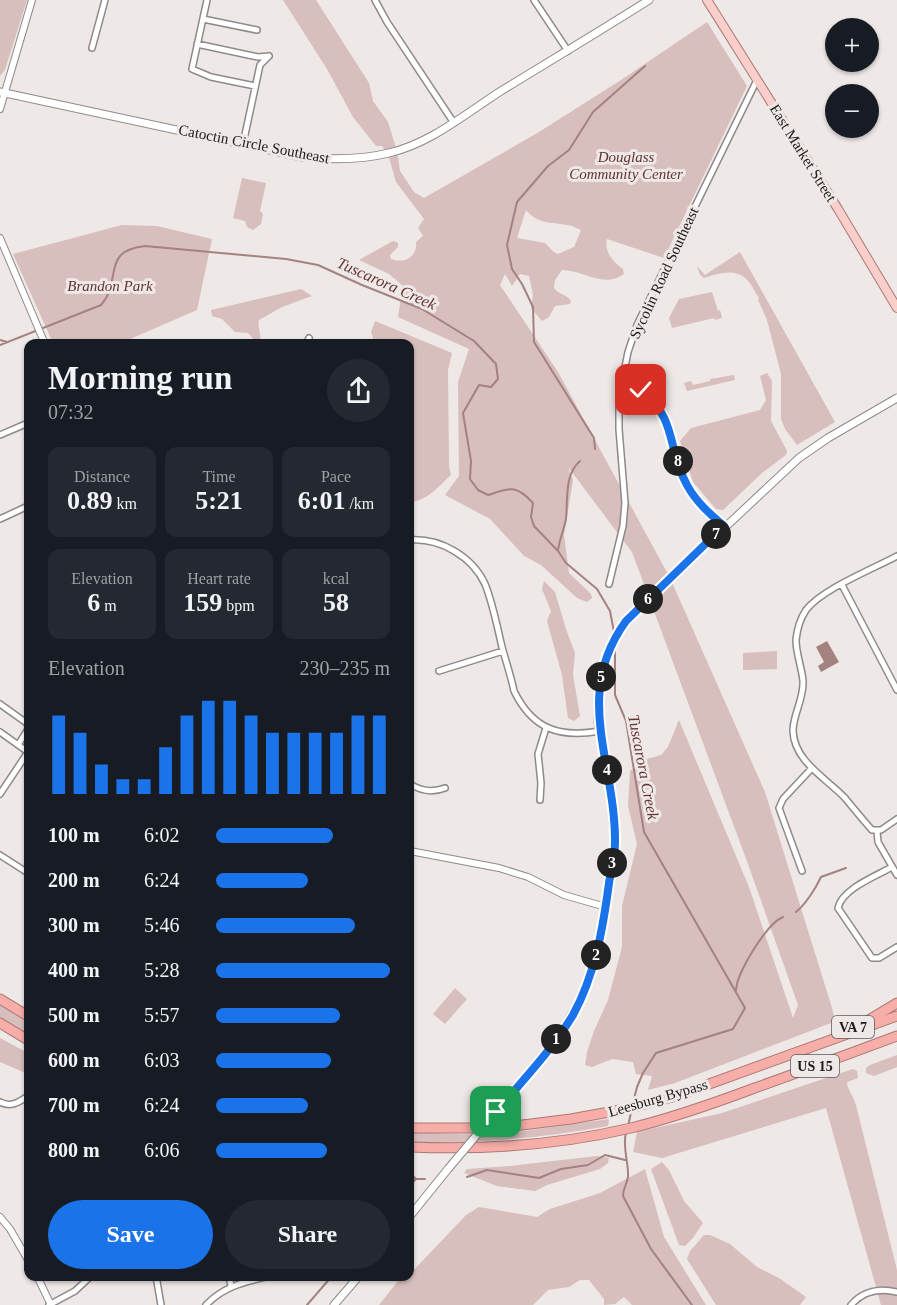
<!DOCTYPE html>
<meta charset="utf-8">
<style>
body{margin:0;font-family:"Times New Roman",serif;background:#242831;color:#f1f3f6;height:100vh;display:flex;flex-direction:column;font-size:22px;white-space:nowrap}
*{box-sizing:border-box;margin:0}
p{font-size:20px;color:#9ea1a6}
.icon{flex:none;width:33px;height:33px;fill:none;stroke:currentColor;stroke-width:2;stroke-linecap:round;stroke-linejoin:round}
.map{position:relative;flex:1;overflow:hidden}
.panel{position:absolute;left:24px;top:339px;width:390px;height:942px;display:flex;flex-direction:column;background:#171b24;border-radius:12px;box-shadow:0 2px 4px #0004}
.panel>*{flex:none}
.tools{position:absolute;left:825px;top:18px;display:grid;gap:12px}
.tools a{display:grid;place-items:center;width:54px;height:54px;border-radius:50%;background:#171b24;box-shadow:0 2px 4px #0004;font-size:30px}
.pin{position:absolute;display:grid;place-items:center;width:51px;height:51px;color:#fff;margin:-26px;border-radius:12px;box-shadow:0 3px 9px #0006}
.km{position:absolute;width:30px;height:30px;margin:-15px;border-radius:50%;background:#222;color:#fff;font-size:16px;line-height:30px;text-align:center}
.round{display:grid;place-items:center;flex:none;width:63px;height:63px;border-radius:32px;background:#242831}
.summary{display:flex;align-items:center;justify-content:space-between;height:102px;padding:0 24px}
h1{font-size:33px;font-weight:600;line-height:45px}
.figures{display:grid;grid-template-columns:repeat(3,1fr);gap:9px;height:102px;padding:6px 24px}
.figures div{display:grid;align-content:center;border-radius:12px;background:#242831;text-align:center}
.figures b{font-size:26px;font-weight:600}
.figures small{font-size:16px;font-weight:400}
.figures p{font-size:16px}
.chart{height:168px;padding:12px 24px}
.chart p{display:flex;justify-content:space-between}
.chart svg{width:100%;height:108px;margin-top:6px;stroke:#1a73e8;stroke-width:6}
.action{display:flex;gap:12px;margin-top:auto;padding:12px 24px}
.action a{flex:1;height:69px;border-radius:36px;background:#1a73e8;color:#fff;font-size:24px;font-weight:600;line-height:69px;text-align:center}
.action a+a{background:#242831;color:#f1f3f6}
ul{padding:0 24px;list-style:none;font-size:20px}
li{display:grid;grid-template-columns:96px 72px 1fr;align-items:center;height:45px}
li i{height:15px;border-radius:8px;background:#1a73e8}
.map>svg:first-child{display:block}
</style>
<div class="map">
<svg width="897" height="1305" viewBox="0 0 897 1305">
<rect width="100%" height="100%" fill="#eee8e7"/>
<path fill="#d8bebc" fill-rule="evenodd" d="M0,0h27l-22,70 -5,6z
M283,0h33l53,83 4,18 15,21 9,29 3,20 14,21 10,6 115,-66 82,-52 86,-58 40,64 -83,172 -57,-19c-3,13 6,23 16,30l1,5c-21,15 -40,-4 -62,-4l-7,10 -1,8c5,7 13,6 17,13l-1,3 -15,2 -6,11 -7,4 -11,-13 2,-13 -4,-19 -9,-2 -8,12 -7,-12 -5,11 58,87 112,206 95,214 67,216 2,8 -3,7 -156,60 -27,7 4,-14 -16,-2 -3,-12 -21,-3 -20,8 -7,-2 2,-13 7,-21 14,-31 14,-53v-41l15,-62 -9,-38 2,-35 17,-12 14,-4 7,-8 11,-27 70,167 44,131 5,-13 -50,-141 -116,-312 -64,-85 5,13 -9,55 5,38 22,21 1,4 -5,4 -10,-4 -36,-33 -17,-9 -34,-37 -45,-24 14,-19 -1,-94 11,-33 -71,-32 5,-31 -14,-12 -30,-14 34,-19 5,2v4l-8,8 1,4c13,5 27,-2 25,-17l7,-6 -5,-8 6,-9 -28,-37 -8,-28 -6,-8h-6l-23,-29 -26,-48zM526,210c11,14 25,12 41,15 4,0 9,3 14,5l-7,17 -16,7 -4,-2 -9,-9 -28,-5z
M242,178l24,5 -6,28 3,3 -2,10 -8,6 -6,-3 -2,-6 -12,-3z
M122,225l35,1 55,13 -15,71 -76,33h-68l-40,-89z
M740,252l95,170 -38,23 -12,-16 -4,-10v-45l-14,-54 -9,-20 1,-2c-3,-4 -6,-11 -10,-16 -12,-15 -29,-9 -45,-4l-4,-3 -3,-9 8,9z
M301,289l11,7 -30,11 -23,13c-2,8 3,13 1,21l-4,1 -8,-9 -13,-1 -13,-13 -10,-3 -1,-6z
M712,292l6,19 2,-1 2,8 -7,2 -1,-2 -42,10 -3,-10 10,-19z
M375,321l77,32 -4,17 1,97 2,8c-12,11 -24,26 -41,27v-158l-35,-1 -4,-11z
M767,373l5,8 -1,40 16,30 -1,4 -24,18 -39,37 -7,-1 -23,-27 -13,-41 11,-13 69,-18 6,-10 -6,-24z
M734,375l1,5 -48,11 -3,-8 7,-2 2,4 17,-4v-2z
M544,581l11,11 11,37 9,24 -2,22 7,41 -6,5 -6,-3 -6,-43 -15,-54 4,-10 -9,-22z
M777,651v18l-34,1v-17z
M455,988l12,11 -22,25 -12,-10z
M0,1004l28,18v13l-28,-17z
M0,1038l28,15v21l-28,-12z
M897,1055v12l-23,9 -8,-3v-5l4,-3z
M853,1069l4,2 1,7 -11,4c0,7 7,15 9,23l41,165v35h-16l-55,-197 -164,50 -29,-6 4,-20 85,-19z
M609,1119l-1,7c-67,12 -131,18 -198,16v-10l71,3 29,-2z
M597,1156l12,2 -1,5 -8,6 -53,16 -12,6 -38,-5 -33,-13 3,-4 43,-3z
M662,1162l7,8 15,31 19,22 -10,15 -8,8 -6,-1 -28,-76z
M645,1169l19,68 42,68h-74l-8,-8 -9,7 -11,1v-6l-15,-19h-9l-11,7 -21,3 -15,15h-154l22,-28 9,-1v-2l56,-59 13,-8 58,10 13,-8 50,-16z
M704,1235h6l20,9 27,23 22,11 27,19 -6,8h-84l-29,-46 3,-8z"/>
<path fill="#a38280" d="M827,641l12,21 -18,10 -3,-6 6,-4 -8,-15z"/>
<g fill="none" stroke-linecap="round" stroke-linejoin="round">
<path stroke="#a38280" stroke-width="2" d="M0,340l7,2
M0,345l101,-40c22,-25 -1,-54 44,-59l141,13 32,6 44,20 60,24 52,32 22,23 2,15 -7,8 -12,-2 -16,28 8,48 -1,18 8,11 10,5c22,-7 28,-11 45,8l-2,14 3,9 24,25 8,12 31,26 13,22 4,21
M595,449l-1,-11 -60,-96 -1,-35 -11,-23 -10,-15 -5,-24 10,-43 31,-36 21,-16 24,-38 52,-46
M558,551c1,-11 6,-21 8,-32 2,-20 -2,-44 14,-58
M615,643v52l11,26 18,111 101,176 -12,21 -77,24 -13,20 -6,14 -4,16
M796,912c9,-7 20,-24 25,-35l25,-9
M736,990c1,-17 30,-66 47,-73
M628,1127l3,-15
M626,1132c-4,17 3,30 2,45 -1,7 -5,12 -5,19l28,53 41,56
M410,1173l6,6h9
M467,1177l20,-7 52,8 22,-9 27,-4 17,-10 20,5
M410,1185l6,-6
M307,1305l25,-29"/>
<g stroke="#8f8989" stroke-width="8">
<path id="minor" d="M207,0l-15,69 19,8 44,9
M375,0l12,22 67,101
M534,0l34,51
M203,19l54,11
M197,44l61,13 11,-1
M92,48l13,-48
M243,144l17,-79 9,-9
M239,344l6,-1
M306,344l3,-6
M622,382c55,15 43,65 65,104 9,16 24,29 37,40
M0,435l28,-12
M0,519l28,-13
M410,540c30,-2 62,16 75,44 8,20 12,42 17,63 4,15 9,29 12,44 19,39 46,47 86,40
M897,556c-24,13 -75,33 -91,54 -6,9 -9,20 -10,30 0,14 6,28 7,41 1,18 -10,33 -10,50 1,30 33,47 52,67 9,11 18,22 27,32h9l16,-11
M609,584l14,-58 2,-23 -6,-74v-32l9,-45 9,-27 120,-245
M842,585l55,105
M439,671l64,-20
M0,704l28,20
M0,732l28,20
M18,745l10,-16
M410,784c11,7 22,9 35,4
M0,794l28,-42
M540,800l1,-17 -3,-29 8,-26
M877,831l1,11 19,33
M0,855l28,18
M892,867c-16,9 -50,22 -54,41l34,50h7l18,-11
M802,871l-23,-63 4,-9 29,-31
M0,1102c11,6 19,0 28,-6
M156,1276l5,29
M229,1276l2,10
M49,1305l26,-14 16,-15
M206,1305c18,-19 39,-23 64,-29
M851,1305c12,-14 29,-17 46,-13"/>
</g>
<g stroke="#8f8989" stroke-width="8">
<path id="tertiary" d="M0,109l32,-109
M0,238l45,106
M410,851l89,17 29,9 36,18 42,12
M0,1217l10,12 18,31
M37,1276l14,29"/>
</g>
<g stroke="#8f8989" stroke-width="9">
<path id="secondary" d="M0,92l302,65c30,3 58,3 87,-4 42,-10 76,-39 112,-62 49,-30 99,-60 148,-91
M496,1112l63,-76 23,-40 12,-33 12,-56 9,-63 -4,-47 -13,-75 1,-37 10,-34 7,-17 25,-28 158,-148 29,-20 69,-40
M410,1216l38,-47
M334,1305l25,-29"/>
</g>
<g stroke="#ab7a77" stroke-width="10">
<path id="primary" d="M707,0l131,209 59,99"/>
</g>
<g stroke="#ab7a77" stroke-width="11">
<path id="motorway" d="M0,999l28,17
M0,1023l28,17
M862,1024l35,-21
M410,1128h88l73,-9 60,-11 45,-12 221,-80
M410,1147c73,3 149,-2 221,-19 41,-10 81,-24 121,-39 48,-17 97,-35 145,-53"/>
</g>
<use href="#minor" stroke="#fff" stroke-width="5"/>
<use href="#tertiary" stroke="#fff" stroke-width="6"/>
<use href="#secondary" stroke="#fff" stroke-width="7"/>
<use href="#primary" stroke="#facecb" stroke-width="8"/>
<use href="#motorway" stroke="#f7ada8" stroke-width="9"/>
<g stroke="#8f8989" stroke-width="9" stroke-linecap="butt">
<path id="secondary-bridge" d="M448,1169l48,-57"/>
</g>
<use href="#secondary-bridge" stroke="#fff" stroke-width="7"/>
</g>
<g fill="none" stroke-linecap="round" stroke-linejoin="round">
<g stroke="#fff" stroke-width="12">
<path id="route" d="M496,1112c26,-31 56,-62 77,-97 22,-40 30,-87 36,-132 2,-13 6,-27 6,-40 1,-80 -43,-148 11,-222l98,-95c-13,-11 -28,-24 -37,-41 -20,-35 -9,-66 -46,-95"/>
</g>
<use href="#route" stroke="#1a73e8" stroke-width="8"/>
</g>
<g text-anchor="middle" stroke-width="6" stroke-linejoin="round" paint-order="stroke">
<g fill="#eee8e7" stroke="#5c5858" stroke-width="1.5">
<rect x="832" y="1016" width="42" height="22" rx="4.5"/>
<rect x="791" y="1055" width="48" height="22" rx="4.5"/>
</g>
<g font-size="14" font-weight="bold" fill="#1e1b1b">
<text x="853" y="1032">VA 7</text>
<text x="815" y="1071">US 15</text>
</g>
<g font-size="15" fill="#1e1b1b" stroke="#eee8e7">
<text transform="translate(254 144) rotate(11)" y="5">Catoctin Circle Southeast</text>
<text transform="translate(803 153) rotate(58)" y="5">East Market Street</text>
<text transform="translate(664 273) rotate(-65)" y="5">Sycolin Road Southeast</text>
<text transform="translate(658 1098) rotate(-16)" y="5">Leesburg Bypass</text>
</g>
<g font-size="15" font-style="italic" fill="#633231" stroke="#eee8e7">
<text x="626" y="162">Douglass<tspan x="626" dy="17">Community Center</tspan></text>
<text x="110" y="291">Brandon Park</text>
</g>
<g font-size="16" font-style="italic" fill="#643332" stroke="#eee8e7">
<text transform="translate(387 283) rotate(24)" y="6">Tuscarora Creek</text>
<text transform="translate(644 767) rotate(79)" y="6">Tuscarora Creek</text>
</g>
</g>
</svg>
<div class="tools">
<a>+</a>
<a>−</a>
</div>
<div class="pin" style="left:496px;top:1112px;background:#1e9e55"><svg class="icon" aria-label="arrive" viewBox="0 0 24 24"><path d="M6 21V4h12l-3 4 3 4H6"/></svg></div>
<div class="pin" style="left:641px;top:390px;background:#d93025"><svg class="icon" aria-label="check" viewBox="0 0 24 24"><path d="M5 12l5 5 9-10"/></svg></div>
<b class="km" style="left:556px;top:1039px">1</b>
<b class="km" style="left:596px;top:955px">2</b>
<b class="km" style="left:612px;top:863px">3</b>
<b class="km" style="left:607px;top:770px">4</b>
<b class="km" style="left:601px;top:677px">5</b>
<b class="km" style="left:648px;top:599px">6</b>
<b class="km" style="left:716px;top:534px">7</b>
<b class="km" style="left:678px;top:461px">8</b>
<section class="panel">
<div class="summary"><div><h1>Morning run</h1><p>07:32</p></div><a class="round"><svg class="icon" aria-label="share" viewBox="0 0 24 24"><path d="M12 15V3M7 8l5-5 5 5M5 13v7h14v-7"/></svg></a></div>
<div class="figures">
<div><p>Distance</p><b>0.89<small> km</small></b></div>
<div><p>Time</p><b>5:21</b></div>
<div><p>Pace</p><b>6:01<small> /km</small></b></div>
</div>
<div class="figures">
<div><p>Elevation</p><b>6<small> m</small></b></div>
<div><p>Heart rate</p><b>159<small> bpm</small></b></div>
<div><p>kcal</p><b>58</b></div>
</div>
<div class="chart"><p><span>Elevation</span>230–235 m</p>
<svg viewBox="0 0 160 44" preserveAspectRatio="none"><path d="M5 44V12M15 44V19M25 44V32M35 44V38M45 44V38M55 44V25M65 44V12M75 44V6M85 44V6M95 44V12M105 44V19M115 44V19M125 44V19M135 44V19M145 44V12M155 44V12"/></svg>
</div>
<ul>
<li><b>100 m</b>6:02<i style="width:67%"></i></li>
<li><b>200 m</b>6:24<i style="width:53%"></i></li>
<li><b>300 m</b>5:46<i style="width:80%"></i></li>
<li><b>400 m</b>5:28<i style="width:100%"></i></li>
<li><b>500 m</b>5:57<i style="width:71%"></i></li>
<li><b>600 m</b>6:03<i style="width:66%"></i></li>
<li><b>700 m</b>6:24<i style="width:53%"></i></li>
<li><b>800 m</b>6:06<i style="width:64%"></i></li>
</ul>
<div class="action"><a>Save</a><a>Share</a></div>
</section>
</div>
